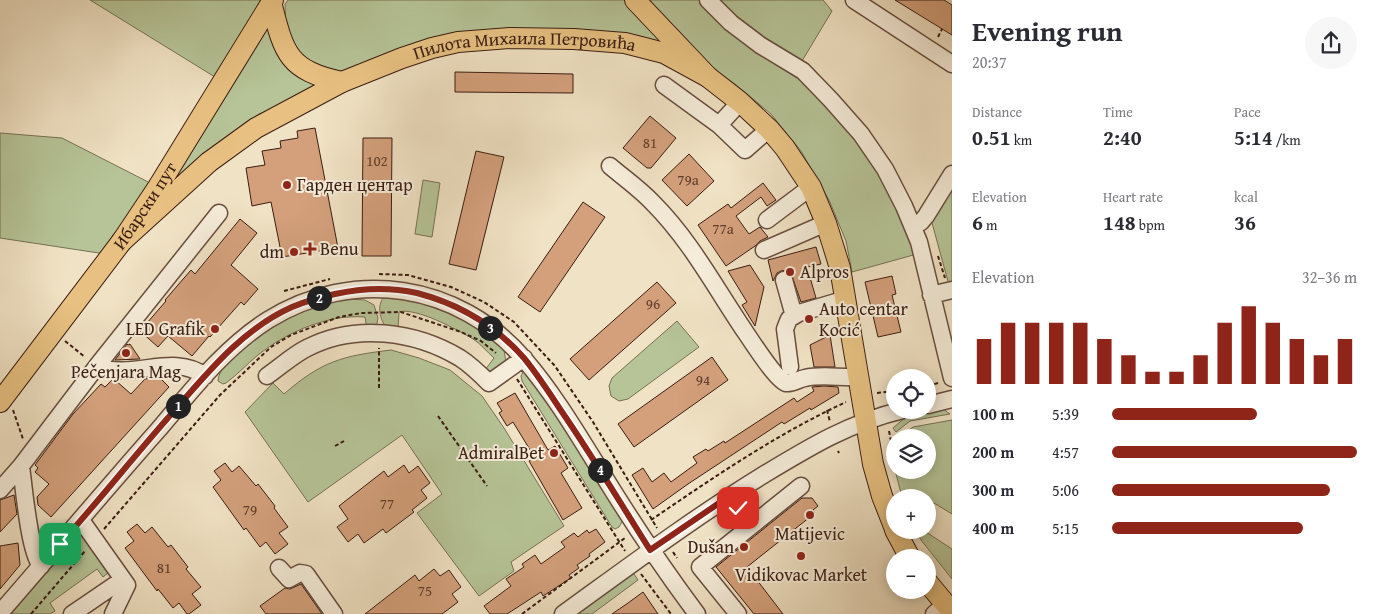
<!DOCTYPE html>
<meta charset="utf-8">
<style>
body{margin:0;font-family:"Gentium Book Plus",serif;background:#f7f7f7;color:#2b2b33;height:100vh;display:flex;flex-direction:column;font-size:19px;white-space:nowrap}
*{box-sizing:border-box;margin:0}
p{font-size:16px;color:#7c7c81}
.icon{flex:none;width:28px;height:28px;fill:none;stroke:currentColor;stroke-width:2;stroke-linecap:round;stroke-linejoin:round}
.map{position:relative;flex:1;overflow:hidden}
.drawer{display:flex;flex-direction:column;background:#fff;width:425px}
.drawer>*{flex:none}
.buttons{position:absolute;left:886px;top:369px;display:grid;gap:10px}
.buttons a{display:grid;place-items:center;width:50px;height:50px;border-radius:50%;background:#fff;box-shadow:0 2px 12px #0003;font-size:25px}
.pin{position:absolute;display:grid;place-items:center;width:42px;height:42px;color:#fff;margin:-21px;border-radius:10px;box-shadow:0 2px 8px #0006}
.km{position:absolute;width:25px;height:25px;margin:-12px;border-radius:50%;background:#222;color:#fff;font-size:14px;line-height:25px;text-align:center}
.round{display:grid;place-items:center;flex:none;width:52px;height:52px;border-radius:26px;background:#f7f7f7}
.summary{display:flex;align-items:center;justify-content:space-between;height:85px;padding:0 20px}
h1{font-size:28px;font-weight:600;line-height:38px}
.metrics{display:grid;grid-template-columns:repeat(3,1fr);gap:8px;height:85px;padding:5px 20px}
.metrics div{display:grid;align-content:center}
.metrics b{font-size:21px;font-weight:600}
.metrics small{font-size:14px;font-weight:400}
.metrics p{font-size:14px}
.chart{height:140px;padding:10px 20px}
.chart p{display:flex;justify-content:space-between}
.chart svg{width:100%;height:90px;margin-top:5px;stroke:#8f2418;stroke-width:6}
ul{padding:0 20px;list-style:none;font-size:16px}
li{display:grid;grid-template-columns:80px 60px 1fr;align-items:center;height:38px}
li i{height:12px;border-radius:6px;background:#8f2418}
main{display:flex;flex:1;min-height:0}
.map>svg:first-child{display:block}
</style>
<main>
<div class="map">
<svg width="952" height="614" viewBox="0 0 952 614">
<rect width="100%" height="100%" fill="#f0e2c4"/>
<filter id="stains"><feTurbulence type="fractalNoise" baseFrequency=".004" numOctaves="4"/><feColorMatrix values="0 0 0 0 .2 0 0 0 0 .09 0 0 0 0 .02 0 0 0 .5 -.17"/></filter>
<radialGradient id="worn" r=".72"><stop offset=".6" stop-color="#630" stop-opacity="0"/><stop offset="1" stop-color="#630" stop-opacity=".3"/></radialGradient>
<path fill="#b6c497" stroke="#787054" d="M90,0h171l-46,77z
M288,0h336l13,16 32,31 -156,-11 -164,37 -24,-1 -24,-13 -15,-26 -1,-29z
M644,0h58l108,88 55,64 23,37 29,65 -65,18 -6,-31 -17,-41 -28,-49 -30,-37 -36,-30 -32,-23z
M716,0h107l9,11 -30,50 -9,-2z
M270,23l12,29 53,32 -76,30 -92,77z
M0,133l62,5 96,49 -46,68 -112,-17z
M952,178v106l-3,1 -20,-73z
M423,180l17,3 -8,54 -17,-3z
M393,294l56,18 28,15 8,5 19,18 2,12 -13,13 -8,-5 9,-12c-7,-6 -13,-14 -21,-19 -15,-9 -57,-32 -74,-27l-1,17 -13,-3c-6,-10 -8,-21 0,-31z
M348,299l17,1 9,5 4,13 -2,10 -9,1 -2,-12c-37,-3 -78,15 -107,38 -11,9 -21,20 -32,28l-3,1 -5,-3c0,-25 70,-65 92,-74 12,-4 26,-5 38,-8z
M677,321l22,26 -71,52 -9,2 -8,-5 -2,-10 3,-8z
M391,350l28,8 31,12 32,26 22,32 60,98 -53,36 3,9 -35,25 -62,-83 25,-19 -40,-59 -94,67 -63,-90 28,-29 11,11c38,-33 58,-38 107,-44z
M523,372h4l3,3 93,145 -4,7 -4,2 -3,-2 -90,-146 -1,-5z
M939,409h4l7,5 -40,7 -14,11 -3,-4 14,-12z
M952,420v94l-18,-11 -6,10v-15l-26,-1 -7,-27h33v-32l-28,-1 13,-10z
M916,530h7l29,19v30l-31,-39z
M82,535l5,2 22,35 -6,5 -6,-8 -47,34 5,8 -5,3h-41l68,-78z
M634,574l4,6 -46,34h-18l56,-39z"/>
<path fill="#d3a07b" stroke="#3a1c11" d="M895,0h49l8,5v30z
M455,72l118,2v19l-118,-1z
M650,116l26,22 -25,30h-4l-24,-20z
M315,128l23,120 -56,9 -11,-55 -19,4 -6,-38 19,-3 -3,-14 19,-3 -1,-7 18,-3 -1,-7z
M363,138h29l-1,118h-29z
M476,151l28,6 -28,113 -27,-6z
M689,154l25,27 -27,25 -25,-26z
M763,183l13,17 -9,6 -6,-9 -25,19 13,18 11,-7 8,10 -8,4 -5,5 -29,20 -28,-41 30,-21 3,4z
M583,202l22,15 -65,95 -22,-15z
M240,219l17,14 -26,32 27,24 -14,16 -3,-3 -31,35 -1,-1 -17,20 -24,-20 -10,11 -18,-16 26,-30 -1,-1 26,-30 4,4z
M816,247l5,17 -14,3 9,31 -15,4 -10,-29 -4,-3 -6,1 -4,2 -4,8 -5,-21z
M750,265l14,22 -9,39 -13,-21 5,-3 -19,-31z
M892,276l4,18 -4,1 9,37 -23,5 -13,-55z
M657,282l19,21 -87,77 -19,-21z
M830,335l5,32h-21l-4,-22z
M127,344l1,1 2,-1 10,15 -25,1z
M712,357l16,23 -94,67 -16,-23z
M159,377l10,10 -118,130 -13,-12 -1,-8 12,-13 -14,-12 3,-4 -3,-3 38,-51 28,-30 4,3 7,-7h3l16,14 14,-15z
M824,386l14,1 1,6 -28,17 -1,-2 -26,16 -2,-2 -94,62 -35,25 -21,-34 11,-7 9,14 12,-9 7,9 26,-19 -4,-6 13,-8 2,2 16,-10 1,2 69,-45 3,4 17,-11 -2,-4z
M515,393l33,57 7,-4 13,22 -7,5 21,35 -19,12 -34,-59 6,-3 -22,-36 -6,4 -8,-13 3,-2 -5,-8z
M225,463l7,9 7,-6 17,20 2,-2 17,22 -1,2 14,19 -9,6 9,11 -13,10 -9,-12 -6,5 -14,-19 -2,2 -31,-43 8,-7 -7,-9z
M404,465l5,8 9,-7 12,17 -9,7 6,8 -15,12 2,2 -28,21 -3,-4 -19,14 -6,-9 -10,8 -11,-15 11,-8 -9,-13 45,-35 4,6z
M14,495l3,19 -17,18v-32z
M802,498h10l6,8 -5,4 2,3 -68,54 36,47h-29l-38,-47z
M137,524l8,9 7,-6 16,20 3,-2 17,22 -2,2 15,18 -9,7 9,11 -12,9h-2l-8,-11 -6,5 -15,-19 -1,2 -32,-43 9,-7 -7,-9z
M596,529l9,13 -16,12 1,2 -13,9 2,3 -10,7 2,3 -28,18 -2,-4 -34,22h-17l-6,-8 27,-20 -5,-7 18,-12 -2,-3 13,-9 6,9 24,-17 -4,-5 13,-9 4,4 9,-7 2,3z
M18,543l2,22 -20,24v-43z
M434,569l6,7 9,-6 12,17 -9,7 6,8 -16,12h-77l50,-39 4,6z
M301,584l21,30h-56l-6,-8 25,-18 5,1z
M643,592l15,22h-46l16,-11z"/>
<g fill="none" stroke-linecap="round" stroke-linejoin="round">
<g stroke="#684e3e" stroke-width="19">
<path id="minor" d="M708,0l23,23 29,22 43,26 28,29 30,34 24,35 19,37 15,36 33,136
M854,0l98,64
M664,85l55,40 26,25 24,-21
M719,125l21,-23
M610,166c14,12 30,23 43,37 38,38 63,86 93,130 6,9 32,49 40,50 6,1 13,-4 19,-5 17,-4 35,0 53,-1
M767,220l44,-33
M913,226l8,-4 5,-6 26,-42
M764,250l62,-27
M784,280l10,36
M931,295l21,-5
M97,366c34,15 76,-14 108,10
M790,367l-5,-38 4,-10 10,-6 47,-14
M267,376c13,-9 26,-21 40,-28 48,-25 108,-17 153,10 11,7 20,16 29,25l35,-25
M928,405l24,-6
M21,466c3,22 8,85 20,100
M0,490l21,-24 76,-100 122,-153
M728,497l23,29
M81,520l46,65 -14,29
M279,568l10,11 11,-6 6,1 28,40
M0,613c53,-61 105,-123 159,-184 33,-39 65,-81 109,-109 85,-53 191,-37 256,39 31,36 56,79 81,119 29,47 59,92 92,136
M72,614l50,-34
M563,614c65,-47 129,-95 197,-137 48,-29 88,-54 143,-67
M738,614l-38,-47 101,-81
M934,614l11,-9"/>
</g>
<g stroke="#3a1c11" stroke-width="22">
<g id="major">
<path d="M635,0l73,77 32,25 29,27 16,19 26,39 15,36 14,45 33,196 9,32 13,33"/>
<path d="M271,2c13,51 16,68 71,80"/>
<path id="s1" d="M122,241l87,-79 47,-34 86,-46 60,-24 30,-10 26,-6 52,-4 64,1 51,4 39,10 44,24"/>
<path id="s2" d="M0,402l122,-161 36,-54 115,-187"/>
<path d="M895,530l15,28"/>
<path d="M928,583l24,29"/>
</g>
</g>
<path stroke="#3a1c11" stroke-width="2" stroke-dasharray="4 2.5" stroke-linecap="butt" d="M938,37l4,-8
M938,256l7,22
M379,274l29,1 43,12 33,15 30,20 41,44 38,56 64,106
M284,291l46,-12
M65,341l20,16
M517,379l108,172
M928,386l10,-3
M379,388v-40
M877,393l18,-2
M13,410l10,29
M827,410l3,12
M438,416l49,70
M889,431l2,10
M335,446l9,-5
M838,451l1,2
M651,520c63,-43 126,-86 195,-118
M104,529l116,-134 51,-48 20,-12 48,-18 22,-4 40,-1 60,20 20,9 15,12
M673,552l4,6
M641,574l30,40
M31,614l54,-63
M522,614l103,-76"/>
<use href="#minor" stroke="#f5ecd9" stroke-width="16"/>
<use href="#major" stroke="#e8c182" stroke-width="20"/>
</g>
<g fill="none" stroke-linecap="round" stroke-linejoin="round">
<g stroke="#fff" stroke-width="10">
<path id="route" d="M60,544c37,-41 71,-84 107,-125 37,-42 73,-89 125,-112 14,-6 29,-10 43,-13 27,-6 55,-7 82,-1 42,11 78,32 107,65 14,17 26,36 38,54 31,45 59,92 88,138l78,-53 10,11"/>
</g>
<use href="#route" stroke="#8f2418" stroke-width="6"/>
</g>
<g fill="#8f2418" stroke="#f5ecd9" stroke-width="2">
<circle cx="287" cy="185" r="5"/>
<path d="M307.5 241.5h5v5h5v5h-5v5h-5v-5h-5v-5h5z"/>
<circle cx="294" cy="252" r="5"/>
<circle cx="790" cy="272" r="5"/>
<circle cx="809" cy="319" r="5"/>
<circle cx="215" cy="329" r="5"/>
<circle cx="126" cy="353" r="5"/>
<circle cx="554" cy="453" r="5"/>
<circle cx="810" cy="515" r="5"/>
<circle cx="744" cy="547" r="5"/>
<circle cx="801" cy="556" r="5"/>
</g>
<g text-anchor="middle" stroke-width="4" stroke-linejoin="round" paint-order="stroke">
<g font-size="15" fill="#603d2c">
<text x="650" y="148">81</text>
<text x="377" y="166">102</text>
<text x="688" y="185">79a</text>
<text x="723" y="234">77a</text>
<text x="653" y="309">96</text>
<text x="703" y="385">94</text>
<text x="387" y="509">77</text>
<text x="250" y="515">79</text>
<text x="164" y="573">81</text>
<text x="425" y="596">75</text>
</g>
<g font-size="18" fill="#3a1c11" stroke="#f5ecd9">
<text dy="6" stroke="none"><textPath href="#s1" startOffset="462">Пилота Михаила Петровића</textPath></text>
<text dy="6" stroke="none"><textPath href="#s2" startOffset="244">Ибарски пут</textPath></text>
</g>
<g font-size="18" fill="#3a1c11" stroke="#f5ecd9" text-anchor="start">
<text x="297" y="191">Гарден центар</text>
<text x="320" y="255">Benu</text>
<text x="284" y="258" text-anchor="end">dm</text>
<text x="800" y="278">Alpros</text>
<text x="819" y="315">Auto centar<tspan x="819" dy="21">Kocić</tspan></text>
<text x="205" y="335" text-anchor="end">LED Grafik</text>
<text x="126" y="378" text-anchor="middle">Pečenjara Mag</text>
<text x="544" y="459" text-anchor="end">AdmiralBet</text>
<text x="810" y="540" text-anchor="middle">Matijevic</text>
<text x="734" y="553" text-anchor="end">Dušan</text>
<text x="801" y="581" text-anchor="middle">Vidikovac Market</text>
</g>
</g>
<rect width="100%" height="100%" filter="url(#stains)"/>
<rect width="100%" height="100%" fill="url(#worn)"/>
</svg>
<div class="buttons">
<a><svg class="icon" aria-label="locate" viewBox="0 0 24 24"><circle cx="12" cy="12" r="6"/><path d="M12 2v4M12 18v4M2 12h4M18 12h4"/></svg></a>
<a><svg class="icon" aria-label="layers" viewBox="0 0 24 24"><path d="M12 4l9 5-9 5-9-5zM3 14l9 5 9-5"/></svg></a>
<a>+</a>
<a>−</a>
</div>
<div class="pin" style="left:60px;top:544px;background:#1e9e55"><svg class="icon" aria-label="arrive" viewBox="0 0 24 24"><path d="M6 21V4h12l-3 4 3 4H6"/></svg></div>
<div class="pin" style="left:738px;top:508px;background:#d93025"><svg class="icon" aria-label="check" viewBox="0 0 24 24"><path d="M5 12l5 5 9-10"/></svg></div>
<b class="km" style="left:178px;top:406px">1</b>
<b class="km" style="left:319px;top:298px">2</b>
<b class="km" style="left:490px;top:328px">3</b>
<b class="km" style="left:600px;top:470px">4</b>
</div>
<section class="drawer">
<div class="summary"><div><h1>Evening run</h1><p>20:37</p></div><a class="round"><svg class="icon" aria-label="share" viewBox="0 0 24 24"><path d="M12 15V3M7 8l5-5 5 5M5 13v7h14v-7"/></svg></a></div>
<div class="metrics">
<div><p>Distance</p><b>0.51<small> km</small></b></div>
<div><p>Time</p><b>2:40</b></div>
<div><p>Pace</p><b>5:14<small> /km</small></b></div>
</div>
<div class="metrics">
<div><p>Elevation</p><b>6<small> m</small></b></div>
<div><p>Heart rate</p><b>148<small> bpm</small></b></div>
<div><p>kcal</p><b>36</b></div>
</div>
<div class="chart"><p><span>Elevation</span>32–36 m</p>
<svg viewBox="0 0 160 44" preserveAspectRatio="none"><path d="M5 44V22M15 44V14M25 44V14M35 44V14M45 44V14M55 44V22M65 44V30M75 44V38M85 44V38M95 44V30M105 44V14M115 44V6M125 44V14M135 44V22M145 44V30M155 44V22"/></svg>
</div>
<ul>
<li><b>100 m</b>5:39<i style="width:59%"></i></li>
<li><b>200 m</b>4:57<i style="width:100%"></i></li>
<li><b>300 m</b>5:06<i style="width:89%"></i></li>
<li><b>400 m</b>5:15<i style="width:78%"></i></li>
</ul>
</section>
</main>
